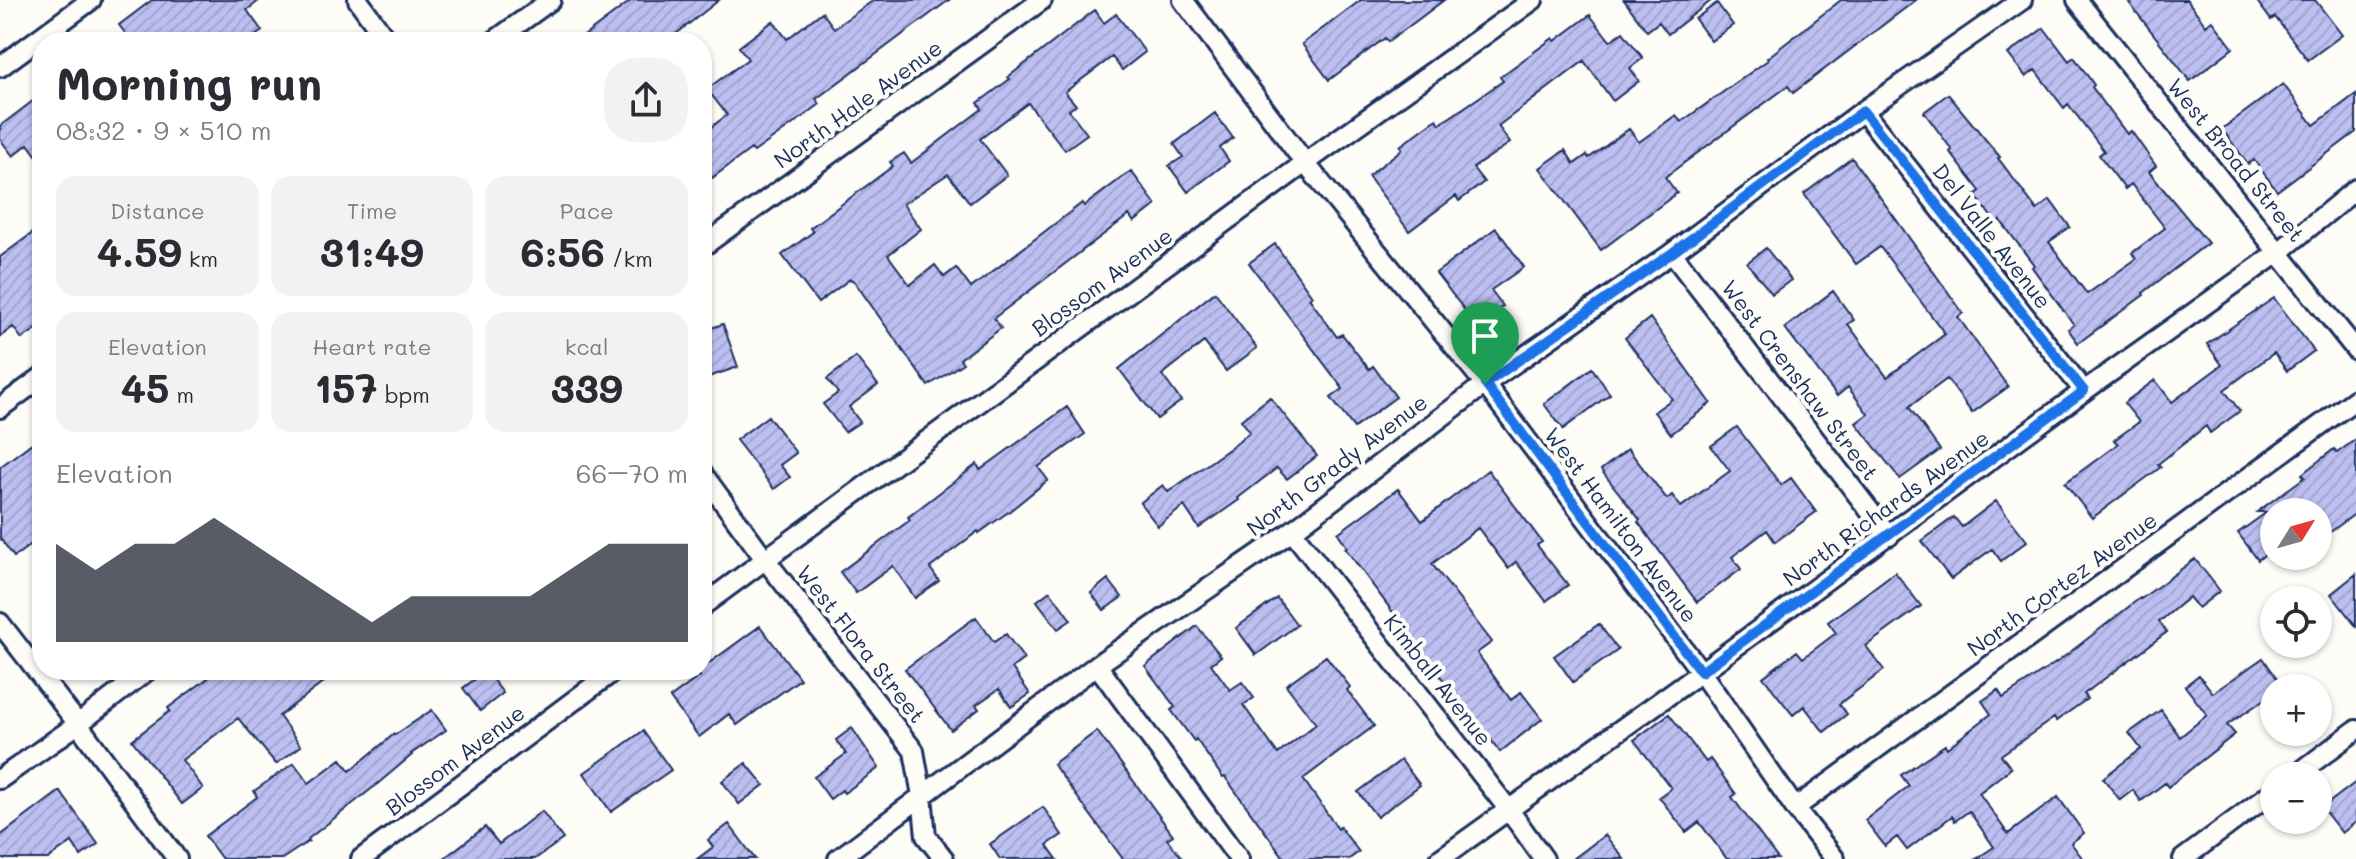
<!DOCTYPE html>
<meta charset="utf-8">
<style>
body{margin:0;font-family:Mali,sans-serif;background:#f2f2f3;color:#2b2b33;height:100vh;display:flex;flex-direction:column;font-size:30px;white-space:nowrap}
*{box-sizing:border-box;margin:0}
p{font-size:26px;color:#7c7c81}
.icon{flex:none;width:44px;height:44px;fill:none;stroke:currentColor;stroke-width:2;stroke-linecap:round;stroke-linejoin:round}
.map{position:relative;flex:1;overflow:hidden}
.details{position:absolute;left:32px;top:32px;width:680px;height:648px;display:flex;flex-direction:column;background:#fff;border-radius:32px;box-shadow:0 2px 6px #0004}
.details>*{flex:none}
.needle{width:52px;rotate:53deg}
.tools{position:absolute;left:2260px;top:498px;display:grid;gap:16px}
.tools a{display:grid;place-items:center;width:72px;height:72px;border-radius:50%;background:#fff;box-shadow:0 2px 6px #0004;font-size:40px}
.pin{position:absolute;display:grid;place-items:center;width:68px;height:68px;color:#fff;margin:-82px -34px;border-radius:50% 50% 50% 0;rotate:-45deg;box-shadow:0 0 8px #0007}
.pin .icon{rotate:45deg}
.round{display:grid;place-items:center;flex:none;width:84px;height:84px;border-radius:32px;background:#f2f2f3}
.overview{display:flex;align-items:center;justify-content:space-between;height:136px;padding:0 24px}
h1{font-size:44px;font-weight:800;line-height:60px}
.figures{display:grid;grid-template-columns:repeat(3,1fr);gap:12px;height:136px;padding:8px 24px}
.figures div{display:grid;align-content:center;border-radius:20px;background:#f2f2f3;text-align:center}
.figures b{font-size:40px;font-weight:800}
.figures small{font-size:22px;font-weight:400}
.figures p{font-size:22px}
.chart{height:224px;padding:16px 24px}
.chart p{display:flex;justify-content:space-between}
.chart svg{width:100%;height:144px;margin-top:8px;fill:#111827;opacity:.7}
.map>svg:first-child{display:block}
</style>
<div class="map">
<svg width="2356" height="859" viewBox="0 0 2356 859">
<defs>
<pattern id="building-hatch" width="6" height="6" patternUnits="userSpaceOnUse" patternTransform="scale(2)"><rect width="6" height="6" fill="#bdbff1"/><path d="M-1 1l2-2M0 6l6-6M5 7l2-2" fill="none" stroke="#a2a4d1"/></pattern>
</defs>
<rect width="100%" height="100%" fill="#fdfcf7"/>
<filter id="ink" filterUnits="userSpaceOnUse"><feTurbulence type="fractalNoise" baseFrequency=".0125" numOctaves="2"/><feDisplacementMap in="SourceGraphic" scale="16" xChannelSelector="R" yChannelSelector="G"/><feConvolveMatrix kernelMatrix="1 2 1 2 8 2 1 2 1" color-interpolation-filters="sRGB"/></filter>
<g filter="url(#ink)">
<path fill="url(#building-hatch)" stroke="#1b2f5e" stroke-width="2" d="M152,0h108l-13,10 15,21 -15,11h-115l-13,-17z
M632,0h87l-53,42h-90z
M874,0h75l-133,99 4,5 -24,18 -42,30 -3,-3 -39,29 -10,-13v-31l25,-19 -20,-26 41,-30 -9,-12 34,-26 14,18 35,-27 12,16z
M1361,0h83l-56,42 -3,-4 -56,42 -27,-36z
M1624,0h88l-44,34 -9,-12 -12,9z
M1841,0h75l-123,93 -5,-7 -123,91 12,16 -76,57 -61,-82 25,-18 9,14 13,-9 2,3 40,-29 10,13 37,-27 5,7 87,-62 -1,-2z
M2127,0h60l19,25 6,-5 21,28 -43,33z
M2256,0h59l27,35 -34,25 -33,-43 -4,3z
M1717,3l16,22 -22,16 -16,-22z
M1095,10l9,13 12,-9 29,38 -23,18 -10,-13 -47,35 11,13 -7,5 18,24 -22,16 -37,-47 -48,36 27,36 -37,28 -22,-29 -45,30 18,25 -33,26 22,30 25,-20 9,12 12,-9 15,20 111,-85 2,3 47,-35 25,34 -22,17 -5,-7 -135,103 7,10 -41,31 3,4 -35,23 -74,-105 -4,-2 -32,24 -36,-48 31,-23 -3,-4 83,-62 -3,-4 14,-9 7,10 71,-54 -4,-6 32,-24 -2,-2z
M1590,15l20,26 13,-9 20,26 -13,10 9,13 -26,20 -29,-40 -86,65 12,17 -37,25 11,14 -25,19 -3,-5 -47,35 -41,-55 34,-27 -2,-3 37,-27 3,5 63,-43 -3,-4 53,-39 2,3z
M2044,28l25,33 5,-4 20,28 -2,2 35,47 4,-3 25,35 -7,6 59,71 -65,50 1,2 -66,48 -10,-14 6,-4 -42,-58 2,-2 -34,-45 -4,3 -21,-28 5,-4 -30,-39 2,-2 -28,-38 24,-18 52,63 -2,1 39,52 13,-10 20,27 -21,15 38,52 49,-35 -4,-6 33,-25 -34,-44 -6,5 -26,-34 5,-4 -36,-47 -4,4 -29,-38 -9,7 -18,-23z
M2283,84l31,41 42,-31v38l-79,59 -23,-31 -6,4 -26,-35z
M42,94v69l-14,-19 -15,12 -13,-17v-13z
M1215,113l18,25 -13,10 9,13 -41,31 -19,-26 14,-9 -9,-13z
M1852,158l111,155 -5,4 50,70 -36,26 -25,-34 -38,28 31,43 -40,29 -44,-56 12,-9 -20,-27 -11,9 -52,-68 48,-37 21,29 -6,4 39,53 58,-43 -65,-87 -24,17 -52,-70z
M42,226v99l-20,14 -9,-12 -13,10v-80z
M1496,228l28,39 -33,23 12,16 -26,20 -41,-53z
M1275,244l37,52 -3,2 28,39 5,-3 27,35 4,-3 23,31 -42,31 -23,-30 12,-9 -94,-126z
M1766,248l25,32 -19,14 -25,-31z
M1215,292l42,56 -31,23 -22,-29 -42,33 19,26 -24,18 -38,-50z
M2274,298l40,53 -27,20 -13,-18 -50,37 16,21 -30,22 -4,-7 -48,38 3,3 -69,51 -27,-35 53,-39 -4,-4 25,-18 -15,-19 31,-23 17,22 50,-37 -15,-21z
M1650,318l61,85 -40,31 -17,-22 18,-13 -47,-61z
M723,324l15,43 -36,12v-48z
M856,357l22,28 -29,22 11,15 -15,10 -22,-28 15,-11 -11,-14z
M1592,368l18,26 -47,35 -19,-25z
M1270,397l47,59 -30,23 -10,-11 -39,30 1,2 -40,28 -15,-22 -26,20 -18,-23 23,-18 5,7 68,-48 14,-12 -9,-12z
M1067,407l18,27 -47,33 10,13 -37,30 -32,23 -1,-2 -48,37 9,13 -24,17 -22,-32 -37,27 -16,-21 70,-52 -2,-3 69,-53 3,6z
M768,416l28,37 -16,12 10,12 -16,12 -38,-49z
M1737,427l44,58 10,-7 25,34 -41,30 -8,-12 -35,27 9,12 -44,33 -59,-80 2,-2 -39,-50 27,-21 39,50 5,-4 9,12 49,-36 -19,-25z
M2356,439v74l-38,28v-29h-44v35l-16,13 -20,-27 29,-21h-10l48,-35 -3,-3 32,-25 3,4z
M32,443l10,14v71l-7,5 3,6 -24,18 -14,-19v-71z
M1488,470l54,72 -5,3 31,40 -22,16 -30,-39 -8,6 -30,-40 -46,36 60,78 -15,11 34,47 10,-8 21,27 -42,33 -27,-36 -2,1 -126,-169 2,-1 -9,-14 60,-44 24,32z
M1996,501l31,40 -26,20 -9,-12 -41,30 -29,-38 32,-24 8,10z
M2195,559l25,32 -22,17 -9,-11 -30,25 8,10 -83,62 3,5 -31,22 -2,-3 -53,37 10,13 -32,25 29,41 50,-37 26,36 -13,10 12,16h-107l18,-12 -25,-36 -14,10 -3,-5 -45,34 -10,-13 -12,9 -20,-26 44,-34 -8,-11 44,-30 2,3 44,-34 -9,-13 16,-11 5,8 57,-38 80,-62 1,1z
M1895,572l26,34 -55,40 18,24 -45,34 8,10 -23,18 -20,-26 -11,9 -30,-38 34,-26 6,7 33,-25 -8,-11z
M2356,574v52l-25,-32z
M1108,579l14,18 -18,13 -13,-17z
M1050,591l21,29 -13,9 -21,-28z
M1277,598l20,27 -41,30 -20,-27z
M976,617l18,25 12,-8 18,25 -12,9 18,26 -19,13 -12,-18 -23,16 3,4 -28,21 -46,-61z
M1599,624l19,26 -45,32 -19,-26z
M760,626l40,53 -63,46 -8,-11 -30,23 -29,-39 30,-22 -3,-4z
M1197,626l24,30 -10,8 19,26 12,-8 12,16 -11,7 35,49 38,-30 -30,-39 40,-29 24,31 -3,3 27,36 -71,53 35,50 2,-2 19,25 -10,7h-64l-60,-82 -2,1 -27,-39 -2,2 -23,-31 4,-3 -30,-41z
M2263,658l20,29 -9,1v5l-47,32 8,9 -67,53 -3,-4 -24,18 -8,-11 -13,10 -17,-22 38,-29 -12,-16 32,-23 19,27 27,-22 -22,-29 14,-11 14,18z
M201,670h139l-61,46 22,30 -25,18 -38,-46 -56,42 21,28 -21,16 -50,-64 38,-29 -2,-3 40,-30z
M486,671l17,22 -23,18 -17,-23z
M432,710l14,20 -35,24 1,1 -37,31 -67,53 1,2 -27,18h-60l-17,-23 52,-39 -3,-6 40,-28 15,20 32,-24 9,12 44,-37 1,1z
M1669,714l37,48 4,-3 26,35 -4,3 46,62h-51l-28,-37 -13,10 -27,-35 12,-9 -37,-48z
M852,728l27,40 -35,25 -2,-3 -12,9 -16,-22 32,-23 -10,-14z
M643,731l28,39 -60,42 -27,-39z
M1097,731l76,104 -6,4 16,20h-60l-70,-95z
M1401,760l19,25 -43,32 -19,-25z
M746,763l18,22 -25,19 -17,-23z
M2356,782v40l-14,11 -20,-25z
M60,791l38,53 -17,12 -9,-14 -24,17h-48v-23z
M1043,807l19,28 -15,10 10,14h-57l-10,-15z
M542,811l21,28 -28,20h-92l42,-32 14,17z
M729,824l26,35h-58l16,-12 -5,-7z
M1605,835l19,24h-51z"/>
<g fill="none" stroke-linecap="round" stroke-linejoin="round">
<g stroke="#1b2f5e" stroke-width="24">
<path id="minor" d="M358,0l30,42
M1183,0l122,163 180,221 216,288 94,136 40,51
M2077,0l279,350
M493,42l58,-42
M0,67l91,-67
M1863,111l221,280
M702,247l340,-247
M1672,253l217,283
M0,408l42,-31
M702,473l63,86 149,192 8,45 4,40 18,23
M1292,531l217,279 35,49
M702,606l603,-443 228,-163
M0,623l78,101 99,135
M1097,665l142,194
M2295,776l61,-46
M0,779l78,-55 70,-54
M1795,808l561,-409
M361,859l254,-189
M838,859l259,-194 195,-134 193,-147 187,-131 191,-142 159,-111
M1440,859l261,-187 383,-281 195,-139 77,-63
M2183,859l91,-68"/>
</g>
<use href="#minor" stroke="#fdfcf7" stroke-width="18"/>
</g>
</g>
<g fill="none" stroke-linecap="round" stroke-linejoin="round" filter="url(#ink)">
<g stroke="#fff" stroke-width="16">
<path id="route" d="M1863,111l221,280 -383,281 -216,-288 187,-131z"/>
</g>
<use href="#route" stroke="#1a73e8" stroke-width="10"/>
</g>
<g text-anchor="middle" stroke-width="8" stroke-linejoin="round" paint-order="stroke">
<g font-size="22" fill="#1b2f5e" stroke="#fdfcf7">
<text transform="translate(858 104) rotate(-36)" y="8">North Hale Avenue</text>
<text transform="translate(2236 160) rotate(51)" y="8">West Broad Street</text>
<text transform="translate(1992 236) rotate(52)" y="8">Del Valle Avenue</text>
<text transform="translate(1102 282) rotate(-36)" y="8">Blossom Avenue</text>
<text transform="translate(1800 380) rotate(53)" y="8">West Crenshaw Street</text>
<text transform="translate(1337 465) rotate(-37)" y="8">North Grady Avenue</text>
<text transform="translate(1886 508) rotate(-36)" y="8">North Richards Avenue</text>
<text transform="translate(1621 525) rotate(53)" y="8">West Hamilton Avenue</text>
<text transform="translate(2062 584) rotate(-36)" y="8">North Cortez Avenue</text>
<text transform="translate(861 644) rotate(52)" y="8">West Flora Street</text>
<text transform="translate(1438 680) rotate(52)" y="8">Kimball Avenue</text>
<text transform="translate(455 760) rotate(-37)" y="8">Blossom Avenue</text>
</g>
</g>
</svg>
<div class="tools">
<a><svg class="needle" viewBox="-14 -14 28 28"><path d="M0-13l5 13h-10z" fill="#e53935"/><path d="M0 13l5-13h-10z" fill="#7c7c81"/></svg></a>
<a><svg class="icon" aria-label="locate" viewBox="0 0 24 24"><circle cx="12" cy="12" r="6"/><path d="M12 2v4M12 18v4M2 12h4M18 12h4"/></svg></a>
<a>+</a>
<a>−</a>
</div>
<div class="pin" style="left:1485px;top:384px;background:#1e9e55"><svg class="icon" aria-label="arrive" viewBox="0 0 24 24"><path d="M6 21V4h12l-3 4 3 4H6"/></svg></div>
<section class="details">
<div class="overview"><div><h1>Morning run</h1><p>08:32 · 9 × 510 m</p></div><a class="round"><svg class="icon" aria-label="share" viewBox="0 0 24 24"><path d="M12 15V3M7 8l5-5 5 5M5 13v7h14v-7"/></svg></a></div>
<div class="figures">
<div><p>Distance</p><b>4.59<small> km</small></b></div>
<div><p>Time</p><b>31:49</b></div>
<div><p>Pace</p><b>6:56<small> /km</small></b></div>
</div>
<div class="figures">
<div><p>Elevation</p><b>45<small> m</small></b></div>
<div><p>Heart rate</p><b>157<small> bpm</small></b></div>
<div><p>kcal</p><b>339</b></div>
</div>
<div class="chart"><p><span>Elevation</span>66–70 m</p>
<svg viewBox="0 0 160 44" preserveAspectRatio="none"><path d="M0 44V14L10 22L20 14L30 14L40 6L50 14L60 22L70 30L80 38L90 30L100 30L110 30L120 30L130 22L140 14L150 14L160 14V44z"/></svg>
</div>
</section>
</div>
